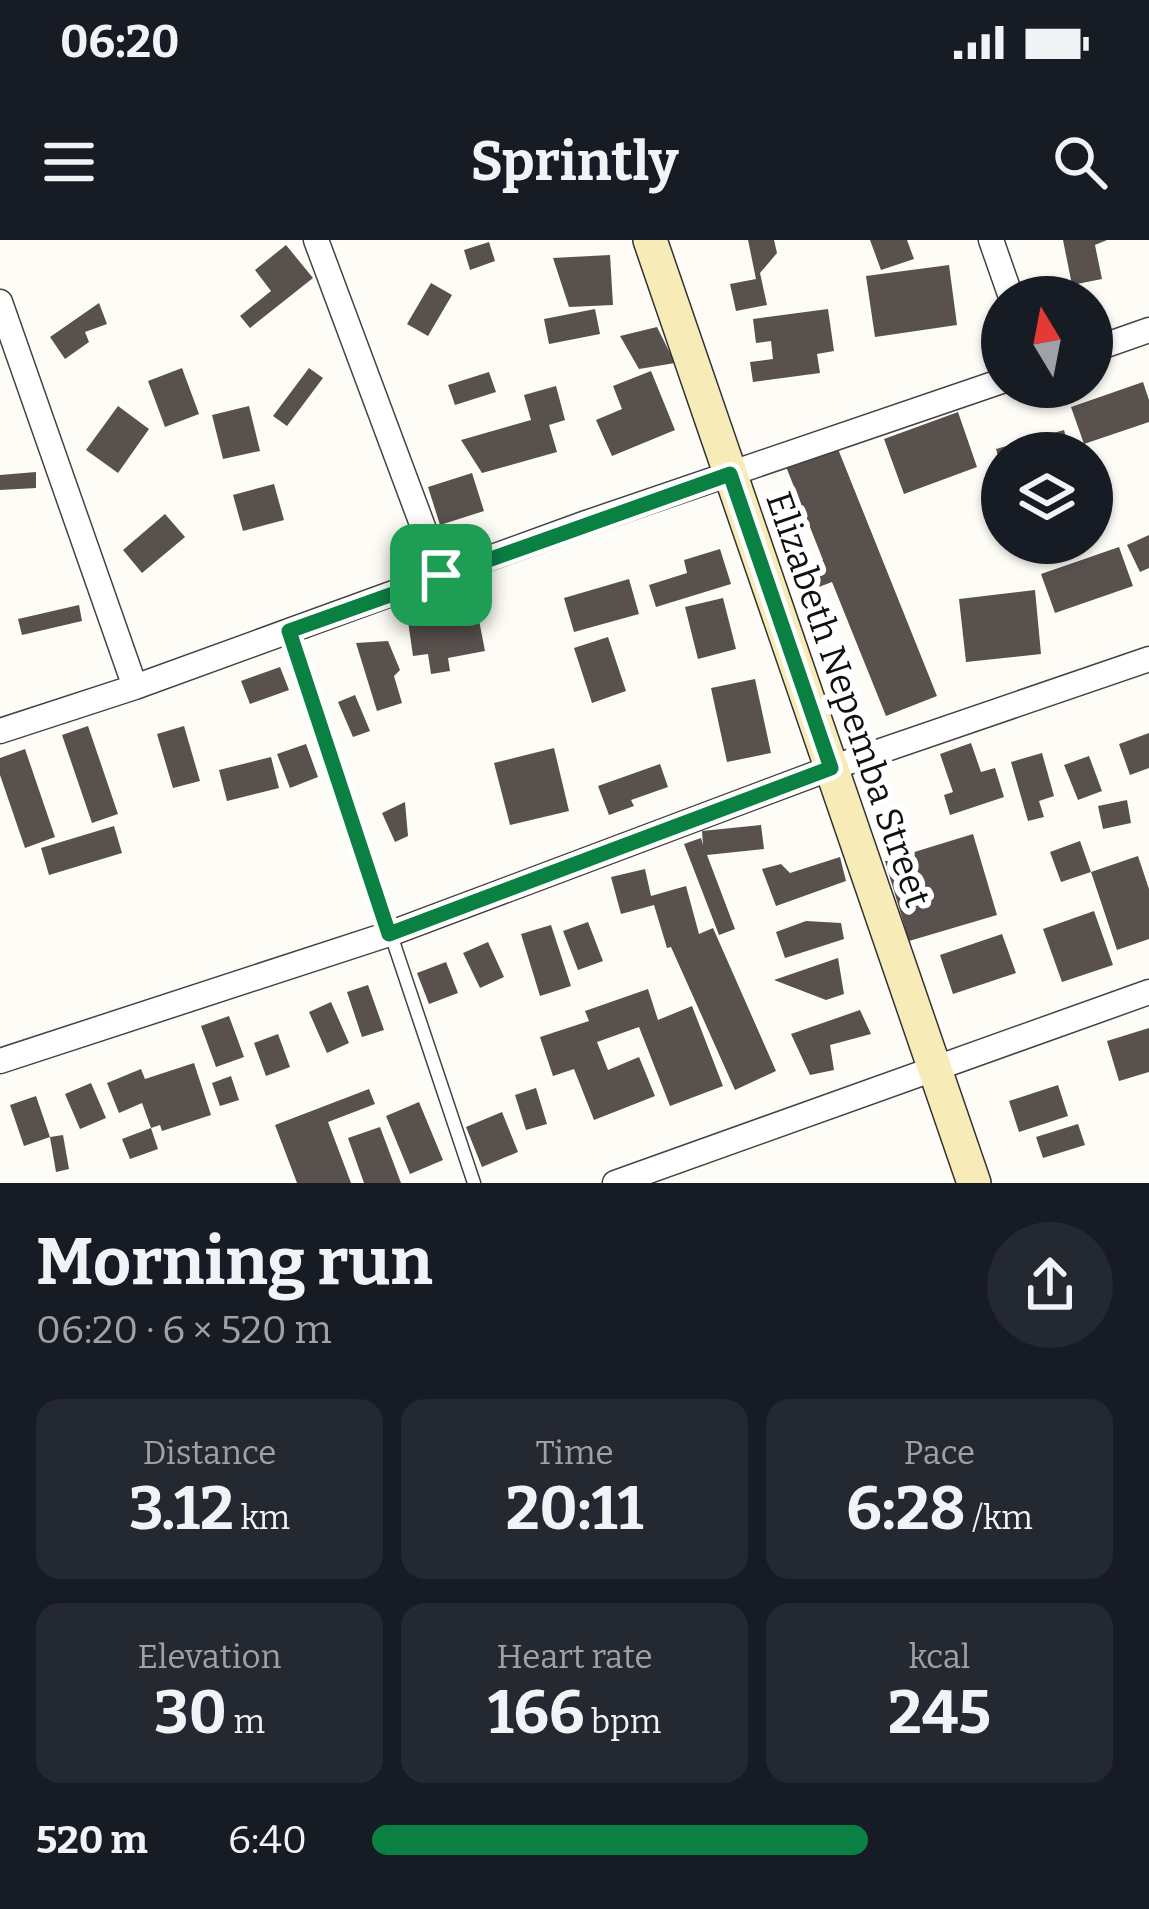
<!DOCTYPE html>
<meta charset="utf-8">
<style>
body{margin:0;font-family:Bitter,serif;background:#242831;color:#f1f3f6;height:100vh;display:flex;flex-direction:column;font-size:45px;white-space:nowrap}
*{box-sizing:border-box;margin:0}
p{font-size:39px;color:#9ea1a6}
.icon{flex:none;width:66px;height:66px;fill:none;stroke:currentColor;stroke-width:2;stroke-linecap:round;stroke-linejoin:round}
.map{position:relative;height:943px;overflow:hidden}
.panel{display:flex;flex-direction:column;background:#171b24;flex:1}
.panel>*{flex:none}
.needle{width:78px;rotate:350deg}
.tools{position:absolute;left:981px;top:36px;display:grid;gap:24px}
.tools a{display:grid;place-items:center;width:132px;height:132px;border-radius:50%;background:#171b24;box-shadow:0 3px 9px #0004;font-size:60px}
.pin{position:absolute;display:grid;place-items:center;width:102px;height:102px;color:#fff;margin:-51px;border-radius:24px;box-shadow:0 6px 18px #0006}
.round{display:grid;place-items:center;flex:none;width:126px;height:126px;border-radius:63px;background:#242831}
.head{display:flex;align-items:center;justify-content:space-between;height:204px;padding:0 36px}
h1{font-size:66px;font-weight:700;line-height:90px}
.metrics{display:grid;grid-template-columns:repeat(3,1fr);gap:18px;height:204px;padding:12px 36px}
.metrics div{display:grid;align-content:center;border-radius:24px;background:#242831;text-align:center}
.metrics b{font-size:60px;font-weight:700}
.metrics small{font-size:33px;font-weight:400}
.metrics p{font-size:33px}
ul{padding:0 36px;list-style:none;font-size:39px}
li{display:grid;grid-template-columns:192px 144px 1fr;align-items:center;height:90px}
li i{height:30px;border-radius:15px;background:#0b8043}
.status{display:flex;justify-content:space-between;align-items:center;height:84px;padding:0 60px;background:#171b24;direction:ltr}
.status svg{height:33px;fill:currentColor}
header{display:flex;justify-content:space-between;align-items:center;height:156px;padding:0 36px;background:#171b24;font-size:54px;font-weight:700}
.map>svg:first-child{display:block}
</style>
<div class="status"><b>06:20</b><svg viewBox="0 0 49 12"><path d="M0 12V9h3v3zM5 12V6h3v6zM10 12V3h3v9zM15 12V0h3v12zM26 1h20v11H26zM47 4h2v5h-2z"/></svg></div>
<header><svg class="icon" aria-label="menu" viewBox="0 0 24 24"><path d="M4 6h16M4 12h16M4 18h16"/></svg>Sprintly<svg class="icon" aria-label="search" viewBox="0 0 24 24"><circle cx="10" cy="10" r="6"/><path d="M15 15l6 6"/></svg></header>
<div class="map">
<svg width="1149" height="943" viewBox="0 0 1149 943">
<rect width="100%" height="100%" fill="#fefcf6"/>
<path fill="#58514e" d="M748,0h26l3,13 -17,20 7,32 -31,6 -6,-27 26,-5z
M870,0h37l7,19 -33,11z
M1063,0h44l-12,5 7,34 -30,6z
M489,2l6,19 -25,9 -6,-20z
M286,5l27,33 -63,50 -10,-12 31,-25 -16,-21z
M610,15l3,50 -44,2 -16,-49z
M949,25l8,60 -82,12 -9,-61z
M431,43l21,12 -24,41 -21,-12z
M99,63l8,21 -22,8 4,10 -24,17 -15,-22z
M595,69l5,25 -51,10 -5,-25z
M828,69l6,42 -17,3 3,19 -67,9 -3,-20 23,-3 -2,-18 -15,2 -3,-24z
M657,87l18,36 -36,6 -19,-33z
M182,128l17,46 -34,13 -17,-46z
M309,128l14,10 -36,48 -14,-10z
M651,131l24,59 -63,26 -16,-36 26,-11 -9,-23z
M489,132l7,20 -41,13 -7,-20z
M1143,142l6,18v22l-65,22 -13,-37z
M556,146l9,34 -16,5 8,27 -75,21 -21,-33 70,-20 -7,-25z
M118,166l31,23 -31,44 -32,-23z
M249,166l11,45 -37,8 -11,-44z
M958,172l19,55 -73,27 -20,-55z
M1064,190l6,23h-68l-1,13 -5,-17z
M834,199l103,257 -51,20 -54,-134 -29,11 -8,-22 28,-11 -40,-101z
M36,232v16l-36,2v-15z
M472,233l12,38 -44,14 -12,-38z
M274,244l10,36 -41,11 -10,-36z
M165,274l20,23 -43,36 -19,-23z
M1149,295v33l-9,4 -13,-27z
M1119,307l14,39 -78,27 -14,-39z
M720,309l11,35 -75,23 -7,-22 38,-12 -3,-13z
M629,339l10,35 -65,18 -10,-34z
M1035,350l6,64 -75,8 -7,-63z
M723,358l13,51 -38,10 -13,-52z
M79,365l3,16 -60,14 -4,-16z
M477,370l8,41 -37,7 2,13 -19,3 -3,-20 -15,2 -5,-35z
M608,397l18,54 -34,12 -18,-55z
M388,401l12,29 -6,6 8,27 -25,8 -21,-68z
M280,427l9,23 -39,14 -9,-23z
M755,439l16,74 -44,9 -16,-74z
M355,455l15,36 -17,6 -15,-35z
M88,486l30,88 -26,9 -30,-88z
M184,486l16,55 -27,7 -16,-54z
M1149,493v35l-19,7 -11,-31z
M971,503l10,29 14,-4 9,29 -54,18 -6,-20 9,-3 -13,-38z
M306,504l12,33 -28,11 -13,-34z
M554,508l15,63 -59,14 -16,-62z
M25,509l30,88 -30,11 -25,-73v-17z
M1042,513l12,43 -15,5 5,16 -16,4 -17,-59z
M1089,516l13,35 -24,9 -14,-35z
M271,517l8,31 -52,13 -8,-31z
M660,524l8,23 -37,13 3,6 -25,9 -11,-29z
M1127,560l4,23 -28,6 -5,-23z
M405,562l3,34 -13,6 -13,-29z
M761,585l3,24 -57,6 28,74 -16,6 -35,-91 17,-6 2,7 -1,-14z
M114,586l8,27 -73,22 -8,-27z
M973,594l24,81 -88,26 -24,-80z
M1080,601l11,31 -30,10 -11,-30z
M1138,616l11,33v50l-32,11 -26,-78z
M840,617l6,24 -70,25 -14,-37 19,-5 9,9z
M645,629l6,27 35,-10 13,48 14,-6 63,143 -41,19 -64,-143 -4,1 -13,-43 -33,9 -10,-37z
M1094,671l19,54 -51,17 -19,-53z
M806,681l35,2 3,16 -59,19 -9,-26z
M588,682l15,39 -25,9 -15,-39z
M551,685l20,61 -31,10 -19,-62z
M1002,694l14,39 -63,21 -13,-39z
M488,702l16,35 -24,11 -17,-35z
M838,718l6,36 -18,6 -52,-20z
M446,722l12,31 -29,11 -12,-31z
M368,745l16,45 -22,7 -15,-45z
M648,749l10,31 34,-14 31,80 -53,20 -31,-79 -42,15 11,28 31,-13 16,39 -61,24 -20,-51 -21,7 -13,-39 49,-16 -4,-10z
M331,762l18,41 -22,10 -18,-41z
M860,770l11,24 -41,11 4,25 -24,5 -19,-41z
M229,776l15,41 -28,10 -15,-41z
M1149,788v44l-30,9 -12,-40z
M278,794l12,33 -24,9 -12,-33z
M194,823l17,52 -49,16 -2,-6 -9,3 -9,-25 -23,10 -12,-30 34,-14 4,10z
M231,836l8,24 -19,6 -8,-23z
M91,843l15,35 -26,11 -15,-35z
M1058,845l10,31 -49,16 -10,-31z
M536,848l11,36 -21,6 -11,-35z
M369,849l6,15 -47,18 23,61h-54l-22,-58z
M36,856l14,41 -26,9 -14,-41z
M419,862l24,58 -33,14 -24,-58z
M502,872l16,40 -36,15 -16,-40z
M1078,884l7,21 -42,13 -7,-21z
M380,887l21,56h-37l-16,-45z
M151,888l7,21 -28,10 -8,-20z
M63,895l6,34 -13,3 -6,-35z"/>
<g fill="none" stroke-linecap="round" stroke-linejoin="round">
<g stroke="#444" stroke-width="15">
<path id="lane" d="M289,390l185,553"/>
</g>
<g stroke="#444" stroke-width="27">
<path id="street" d="M316,0l125,335
M991,0l20,57
M0,62l135,385
M1092,110l57,-20
M0,491l135,-44 451,-164 416,-142
M0,821l389,-127 442,-166 318,-109
M615,943l534,-191"/>
</g>
<g stroke="#333" stroke-width="36">
<path id="secondary" d="M650,0l324,943"/>
</g>
<use href="#lane" stroke="#fff" stroke-width="12"/>
<use href="#street" stroke="#fff" stroke-width="24"/>
<use href="#secondary" stroke="#f7ebb8" stroke-width="33"/>
</g>
<g fill="none" stroke-linecap="round" stroke-linejoin="round">
<g stroke="#fff" stroke-width="24">
<path id="route" d="M730,234l101,294 -442,166 -100,-303z"/>
</g>
<use href="#route" stroke="#0b8043" stroke-width="15"/>
</g>
<g text-anchor="middle" stroke-width="12" stroke-linejoin="round" paint-order="stroke">
<g font-size="36" fill="#111" stroke="#fff">
<text transform="translate(849 459) rotate(71)" y="13">Elizabeth Nepemba Street</text>
</g>
</g>
</svg>
<div class="tools">
<a><svg class="needle" viewBox="-14 -14 28 28"><path d="M0-13l5 13h-10z" fill="#e53935"/><path d="M0 13l5-13h-10z" fill="#9ea1a6"/></svg></a>
<a><svg class="icon" aria-label="layers" viewBox="0 0 24 24"><path d="M12 4l9 5-9 5-9-5zM3 14l9 5 9-5"/></svg></a>
</div>
<div class="pin" style="left:441px;top:335px;background:#1e9e55"><svg class="icon" aria-label="arrive" viewBox="0 0 24 24"><path d="M6 21V4h12l-3 4 3 4H6"/></svg></div>
</div>
<section class="panel">
<div class="head"><div><h1>Morning run</h1><p>06:20 · 6 × 520 m</p></div><a class="round"><svg class="icon" aria-label="share" viewBox="0 0 24 24"><path d="M12 15V3M7 8l5-5 5 5M5 13v7h14v-7"/></svg></a></div>
<div class="metrics">
<div><p>Distance</p><b>3.12<small> km</small></b></div>
<div><p>Time</p><b>20:11</b></div>
<div><p>Pace</p><b>6:28<small> /km</small></b></div>
</div>
<div class="metrics">
<div><p>Elevation</p><b>30<small> m</small></b></div>
<div><p>Heart rate</p><b>166<small> bpm</small></b></div>
<div><p>kcal</p><b>245</b></div>
</div>
<ul>
<li><b>520 m</b>6:40<i style="width:67%"></i></li>
</ul>
</section>
